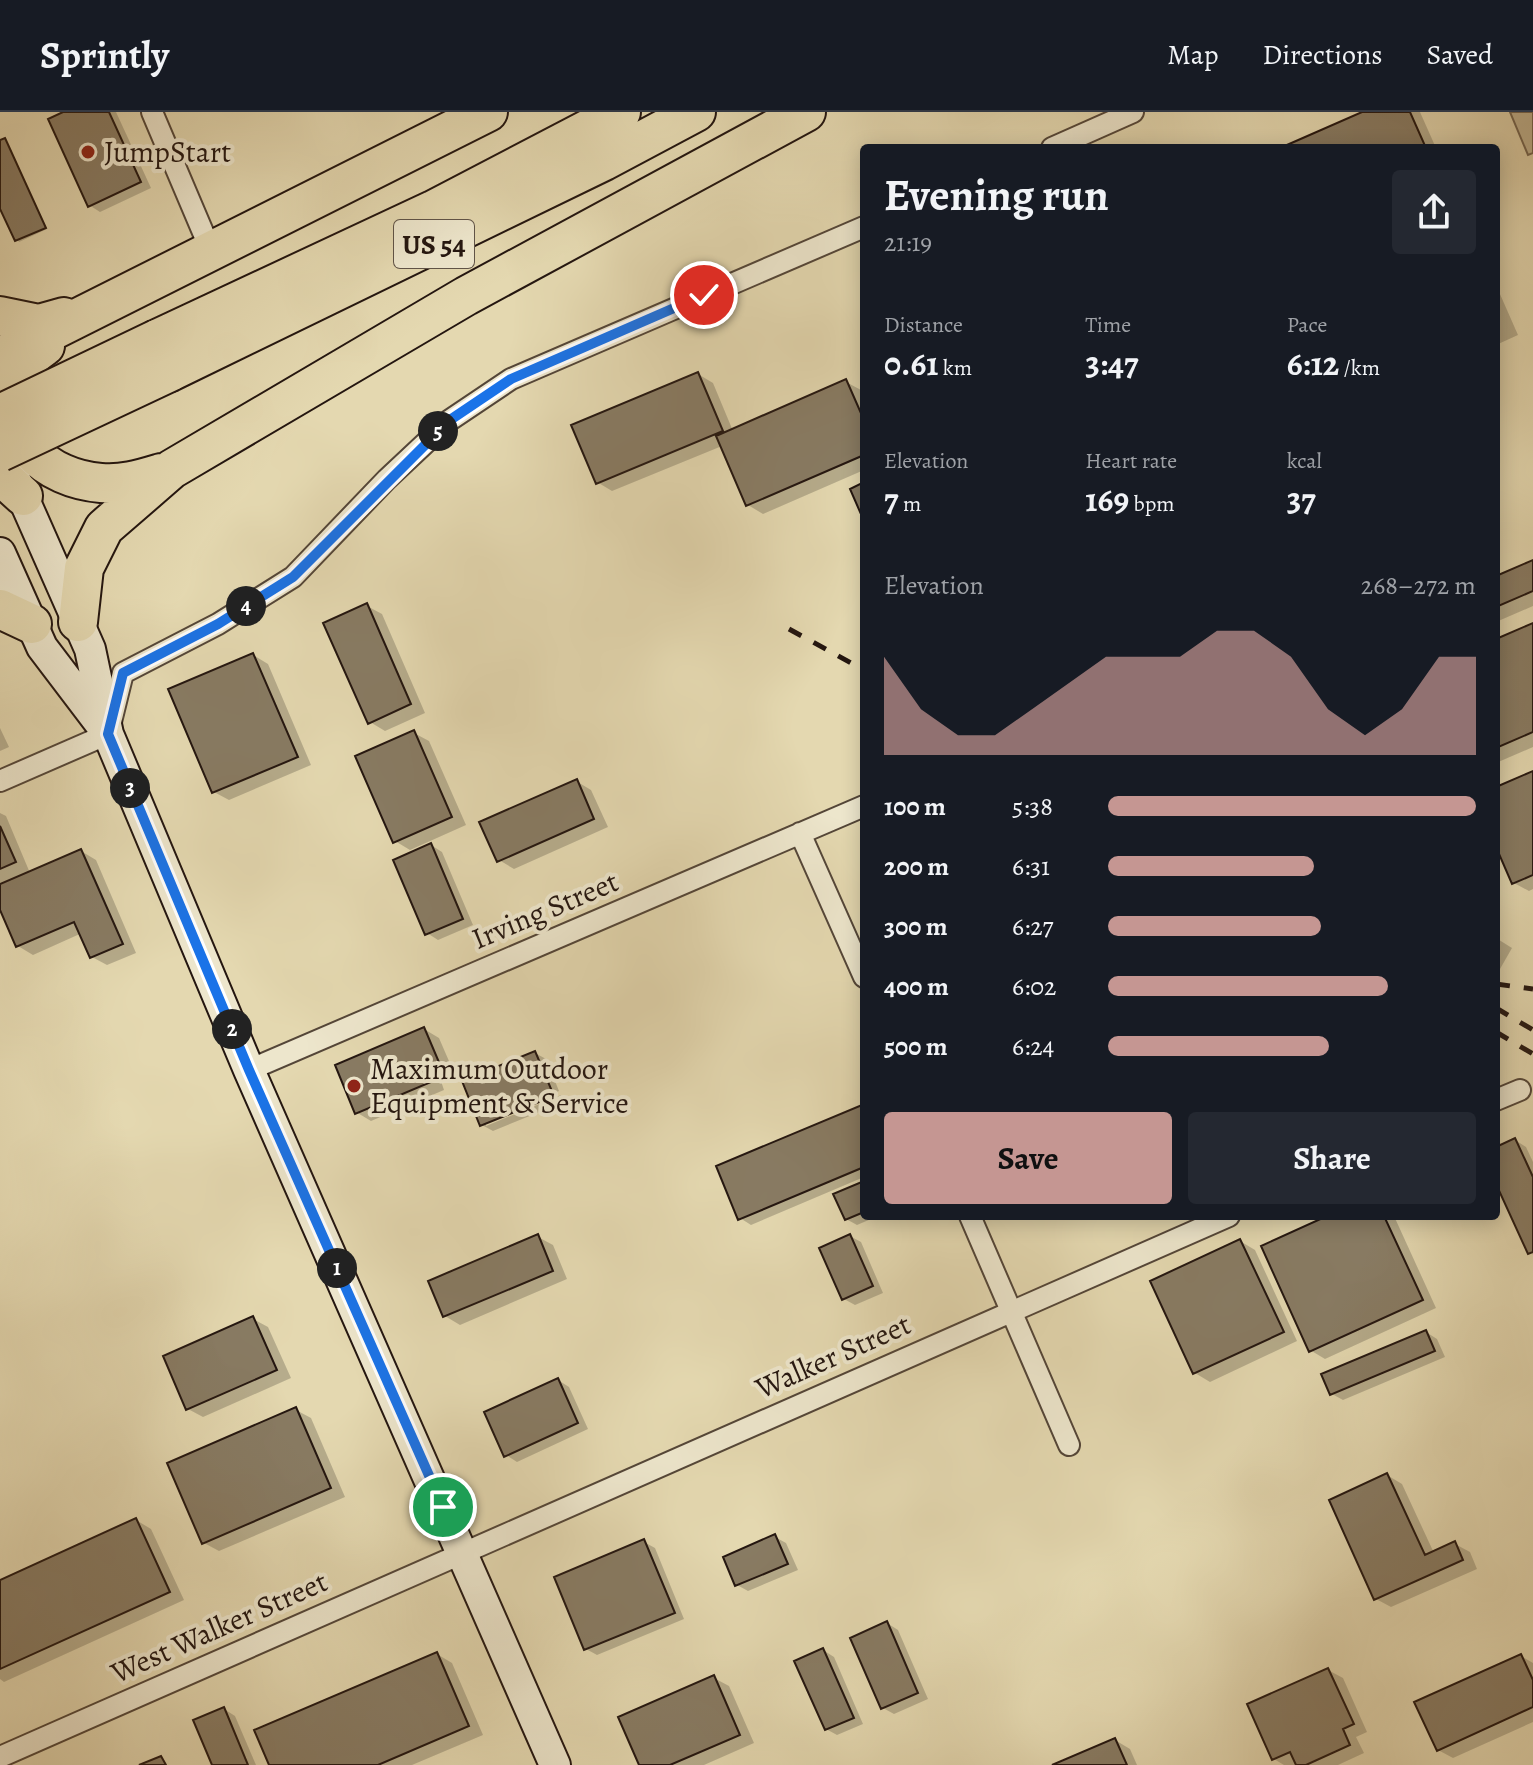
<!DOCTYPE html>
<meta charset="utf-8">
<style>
body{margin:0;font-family:Alegreya,serif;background:#242831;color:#f1f3f6;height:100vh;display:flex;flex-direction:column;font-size:30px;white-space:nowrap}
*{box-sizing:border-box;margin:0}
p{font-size:26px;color:#9ea1a6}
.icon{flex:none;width:44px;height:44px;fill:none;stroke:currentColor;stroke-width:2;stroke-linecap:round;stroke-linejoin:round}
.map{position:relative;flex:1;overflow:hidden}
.drawer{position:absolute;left:860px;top:32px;width:640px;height:1076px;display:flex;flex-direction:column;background:#171b24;border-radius:8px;box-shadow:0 4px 20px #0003}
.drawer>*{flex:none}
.pin{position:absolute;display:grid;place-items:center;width:68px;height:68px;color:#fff;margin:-34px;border:4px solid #fff;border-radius:50%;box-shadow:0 2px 8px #0007}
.km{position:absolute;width:40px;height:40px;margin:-20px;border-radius:50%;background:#222;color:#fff;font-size:22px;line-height:40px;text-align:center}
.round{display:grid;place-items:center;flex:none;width:84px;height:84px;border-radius:8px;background:#242831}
.summary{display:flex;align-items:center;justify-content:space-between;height:136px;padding:0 24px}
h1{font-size:44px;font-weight:700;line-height:60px}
.figures{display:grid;grid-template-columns:repeat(3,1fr);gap:12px;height:136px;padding:8px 24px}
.figures div{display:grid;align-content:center}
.figures b{font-size:34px;font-weight:700}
.figures small{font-size:22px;font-weight:400}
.figures p{font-size:22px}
.chart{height:224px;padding:16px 24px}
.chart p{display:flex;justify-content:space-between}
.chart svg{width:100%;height:144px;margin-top:8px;fill:#c59692;opacity:.7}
.action{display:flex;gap:16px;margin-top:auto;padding:16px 24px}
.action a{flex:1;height:92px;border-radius:8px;background:#c59692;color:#111;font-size:32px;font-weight:700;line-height:92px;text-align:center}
.action a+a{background:#242831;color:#f1f3f6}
ul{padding:0 24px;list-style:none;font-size:26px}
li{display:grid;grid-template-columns:128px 96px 1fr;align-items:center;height:60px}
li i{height:20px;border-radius:10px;background:#c59692}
header{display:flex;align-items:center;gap:48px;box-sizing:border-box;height:112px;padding:0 40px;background:#171b24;border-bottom:2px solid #363941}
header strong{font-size:38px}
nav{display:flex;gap:44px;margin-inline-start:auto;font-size:28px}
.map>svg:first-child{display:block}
</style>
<header>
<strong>Sprintly</strong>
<nav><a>Map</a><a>Directions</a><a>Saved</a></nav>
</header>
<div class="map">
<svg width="1533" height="1653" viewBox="0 0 1533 1653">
<rect width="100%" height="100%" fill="#e4d8b0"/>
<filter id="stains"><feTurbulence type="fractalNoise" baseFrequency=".0025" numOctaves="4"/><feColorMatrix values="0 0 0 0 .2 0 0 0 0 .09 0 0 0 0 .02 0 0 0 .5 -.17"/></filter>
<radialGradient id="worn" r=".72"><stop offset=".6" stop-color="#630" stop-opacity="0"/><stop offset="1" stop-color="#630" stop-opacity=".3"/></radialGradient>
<path fill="#c3b795" stroke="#746652" stroke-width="2" d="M1510,0h23v41l-5,2z"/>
<path fill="#0003" d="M68,0h48l35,76 -51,24 -11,-7z
M1367,0h53l16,36h-151z
M5,28l42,89 -28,13 -19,-38v-62z
M1496,173l22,50 -22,10z
M698,262l15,9 20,48 113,-49 15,8 3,80 -101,44 -15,-9 -26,-59 -110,45 -15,-9z
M1533,450v44l-37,16v-43z
M367,494l15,8 43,99 -40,18 -15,-9z
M1533,513v122l-37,16v-122z
M253,543l15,9 43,101 -82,35 -15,-8z
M0,616l9,19 -9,4z
M414,621l15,8 37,84 -56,25 -15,-9z
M1533,661v116l-4,2 -15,-8 -18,-41v-53z
M576,669l15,9 17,37 -94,42 -15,-9z
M0,701l6,3 24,57 51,-22 15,9 40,93 -29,12 -15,-8 -10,-24 -49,22 -15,-9 -18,-41z
M431,733l11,7 31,73 -35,15 -11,-7z
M1496,826l16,10 -16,28z
M424,917l15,9 16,37 -14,6 3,9 -73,31 -15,-9z
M535,941l11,6 13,32 -73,31v4l75,-31 3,7 -71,29 -11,-6z
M862,995l2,70 -113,48 -11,-7z
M1515,1028l11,7 7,15v93l-37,-76v-30z
M864,1071v33h14l-21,9 -11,-6z
M1332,1104h62l42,92 -111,51 -15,-9z
M850,1124l11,6 22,51 -28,12 -11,-6z
M538,1125l15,8 14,34 -107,46 -15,-9z
M1240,1129l15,9 42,91 -87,41 -15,-9z
M253,1207l15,8 23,51 -88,39 -15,-8z
M1426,1220l11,7 8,18 -102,43 -11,-6z
M558,1268l11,7 19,42 -71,33 -11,-7z
M296,1298l15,8 34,79 -126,54 -15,-8z
M1387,1363l15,9 32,69 21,-9 15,8 7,17 -86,38 -15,-8z
M136,1408l15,9 33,71 -180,82 -4,-3v-97z
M775,1425l11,6 12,27 -50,21 -11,-6z
M644,1430l11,6 29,71 -87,36 -11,-6z
M887,1511l11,7 30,69 -34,15 -11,-6z
M823,1538l11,7 29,67 -26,11 -11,-6z
M437,1542l15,9 31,72 -71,30h-140z
M1521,1544l12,7v59l-80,36 -15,-8z
M1328,1558l15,8 24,54 -11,5 8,16 -26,12h-54l-10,-6z
M714,1566l15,8 25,57 -50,22h-63z
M224,1597l11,7 21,49h-42z
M1115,1628l15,9 7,16h-80z"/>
<path fill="#887b63" stroke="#241610" stroke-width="2" d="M63,0h46l32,70 -53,25 -40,-88z
M1362,0h48l16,36h-146z
M5,26l41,90 -31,13 -15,-32v-69z
M698,260l25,59 -127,53 -25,-59z
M846,267l18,41v35l-118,51 -30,-70z
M864,370v39l-14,-32z
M1533,448v31l-37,16v-31z
M367,491l44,101 -43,20 -45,-101z
M1533,511v109l-37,16v-109z
M253,541l45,104 -86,36 -44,-104z
M414,618l38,87 -59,26 -38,-87z
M1533,659v104l-21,9 -16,-37v-60z
M577,667l17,40 -97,43 -18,-40z
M0,714l16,36 -16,7z
M431,731l32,76 -38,16 -32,-75z
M81,737l42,95 -33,14 -16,-36 -58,25 -16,-37v-26z
M424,915l17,40 -14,6 4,9 -76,32 -20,-49z
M535,939l19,45 -74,30 -18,-45z
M862,993l2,62 -126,53 -22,-54z
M1515,1026l18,39v75l-5,2 -32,-70v-37z
M864,1069v31l-19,8 -12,-26z
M1327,1104h57l39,84 -114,52 -48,-106z
M538,1122l15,37 -110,46 -15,-36z
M850,1122l23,52 -31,14 -23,-52z
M1240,1127l44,93 -91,42 -43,-93z
M253,1204l24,54 -91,40 -23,-54z
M1426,1218l9,21 -105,44 -9,-21z
M558,1266l20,45 -74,34 -20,-45z
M296,1295l35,81 -129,56 -35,-81z
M1387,1361l38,82 30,-14 8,19 -89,40 -45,-100z
M136,1406l34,74 -170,77v-89z
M775,1422l13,30 -53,22 -12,-29z
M644,1427l31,74 -91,37 -30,-73z
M887,1509l31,72 -37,16 -31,-71z
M823,1536l31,70 -29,12 -31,-69z
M437,1540l32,74 -91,39h-109l-15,-35z
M1521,1542l12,26v27l-96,44 -23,-49z
M1328,1556l26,56 -11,5 7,16 -44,20h-10l-6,-13 -18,8 -25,-56z
M714,1563l26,60 -70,30h-31l-21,-48z
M224,1595l24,58h-36l-19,-45z
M1115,1626l12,27h-75z
M161,1644l5,9h-27z"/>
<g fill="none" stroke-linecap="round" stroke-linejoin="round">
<g stroke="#544638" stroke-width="24">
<path id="minor" d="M152,0l59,139
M1052,36l81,-36
M0,669l108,-47 15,-61 95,-49 75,-47 94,-98 63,-59 61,-41 353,-152
M800,721l64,144
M249,958l615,-264
M1496,988l24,-10
M970,1104l99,229
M0,1645l1229,-541"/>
</g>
<g stroke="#241610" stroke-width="34">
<path id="secondary" d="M14,365l76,172 18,85 141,336 306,695
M0,441l42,94 60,79"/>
</g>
<g stroke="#241610" stroke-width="42">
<path id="motorway" d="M0,204l39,8 25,-7
M157,227l276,-129 188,-98
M45,234c-11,8 -25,18 -32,30 -13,63 34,103 88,107 21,2 40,-4 60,-10
M0,245l488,-245
M170,260l434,-211 92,-49
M0,363l23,21
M0,497l32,15
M78,510l6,-54 20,-40 68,-59 294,-173 340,-184"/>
</g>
<use href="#minor" stroke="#ede6cc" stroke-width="20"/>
<use href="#secondary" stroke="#ede6cc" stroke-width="30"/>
<use href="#motorway" stroke="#e4d8b0" stroke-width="38"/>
<path stroke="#241610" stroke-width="5" stroke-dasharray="14 14" stroke-linecap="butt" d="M789,517l75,41
M1496,872l37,5
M1496,896l37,22
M1496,920l37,22"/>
<g stroke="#241610" stroke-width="42" stroke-linecap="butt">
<path id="motorway-bridge" d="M0,302l157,-75
M0,340l170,-80"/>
</g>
<use href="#motorway-bridge" stroke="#e4d8b0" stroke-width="38"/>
</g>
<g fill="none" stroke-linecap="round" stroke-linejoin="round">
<g stroke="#fff" stroke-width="16">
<path id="route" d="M443,1395l-194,-437 -141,-336 15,-61 95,-49 75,-47 157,-157 61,-41 193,-84"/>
</g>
<use href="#route" stroke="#1a73e8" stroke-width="10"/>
</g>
<g fill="#8f2418" stroke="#ede6cc" stroke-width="3">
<circle cx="88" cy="40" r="8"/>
<circle cx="354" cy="974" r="8"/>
</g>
<g text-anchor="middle" stroke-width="8" stroke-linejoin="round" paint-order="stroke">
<rect fill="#ede6cc" stroke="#605448" stroke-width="2" x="394" y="108" width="80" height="48" rx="6"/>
<g font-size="28" font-weight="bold" fill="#241610">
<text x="434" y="142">US 54</text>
</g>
<g font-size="30" fill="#241610" stroke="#ede6cc" text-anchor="start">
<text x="104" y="50">JumpStart</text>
<text x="370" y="967">Maximum Outdoor<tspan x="370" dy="34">Equipment &amp; Service</tspan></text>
</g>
<g font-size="30" fill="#241610" stroke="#ede6cc">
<text transform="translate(545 798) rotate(-23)" y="10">Irving Street</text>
<text transform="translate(833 1244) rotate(-24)" y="10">Walker Street</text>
<text transform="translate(219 1515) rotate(-24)" y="10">West Walker Street</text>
</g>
</g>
<rect width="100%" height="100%" filter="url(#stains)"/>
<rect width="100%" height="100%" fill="url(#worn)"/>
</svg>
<div class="pin" style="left:443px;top:1395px;background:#1e9e55"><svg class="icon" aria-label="arrive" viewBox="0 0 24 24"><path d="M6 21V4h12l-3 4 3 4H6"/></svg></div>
<div class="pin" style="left:704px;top:183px;background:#d93025"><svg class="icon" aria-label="check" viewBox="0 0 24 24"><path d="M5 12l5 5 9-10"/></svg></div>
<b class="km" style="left:337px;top:1156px">1</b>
<b class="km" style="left:232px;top:917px">2</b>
<b class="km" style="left:130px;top:676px">3</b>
<b class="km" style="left:246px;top:494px">4</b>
<b class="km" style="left:438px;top:319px">5</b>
<section class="drawer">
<div class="summary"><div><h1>Evening run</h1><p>21:19</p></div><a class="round"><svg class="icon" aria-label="share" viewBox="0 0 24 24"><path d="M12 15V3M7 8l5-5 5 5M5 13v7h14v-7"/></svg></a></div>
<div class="figures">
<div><p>Distance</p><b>0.61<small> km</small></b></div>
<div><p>Time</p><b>3:47</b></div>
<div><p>Pace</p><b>6:12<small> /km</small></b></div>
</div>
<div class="figures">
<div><p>Elevation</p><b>7<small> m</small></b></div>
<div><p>Heart rate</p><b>169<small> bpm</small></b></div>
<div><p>kcal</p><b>37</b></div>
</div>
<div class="chart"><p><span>Elevation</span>268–272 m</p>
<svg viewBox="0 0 160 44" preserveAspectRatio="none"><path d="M0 44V14L10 30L20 38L30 38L40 30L50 22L60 14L70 14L80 14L90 6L100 6L110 14L120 30L130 38L140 30L150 14L160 14V44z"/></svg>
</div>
<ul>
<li><b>100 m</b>5:38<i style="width:100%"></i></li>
<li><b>200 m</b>6:31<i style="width:56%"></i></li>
<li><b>300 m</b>6:27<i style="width:58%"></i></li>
<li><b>400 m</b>6:02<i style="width:76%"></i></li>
<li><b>500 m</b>6:24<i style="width:60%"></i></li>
</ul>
<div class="action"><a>Save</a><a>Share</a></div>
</section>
</div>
